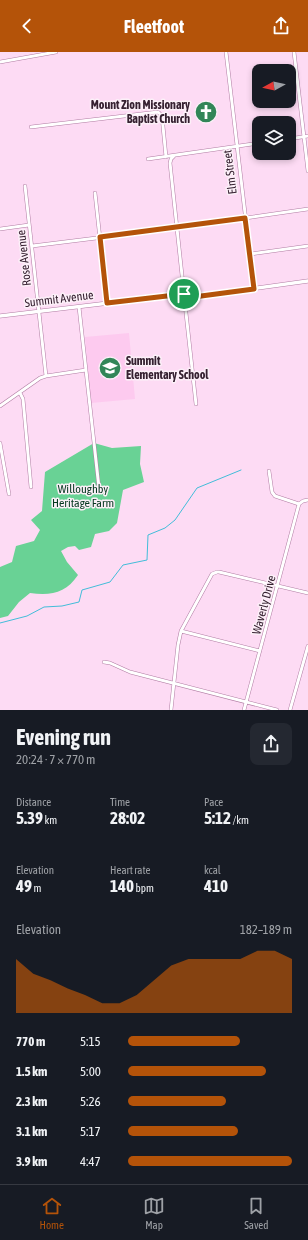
<!DOCTYPE html>
<meta charset="utf-8">
<style>
body{margin:0;font-family:"Asap Condensed",sans-serif;background:#242831;color:#f1f3f6;height:100vh;display:flex;flex-direction:column;font-size:15px;white-space:nowrap}
*{box-sizing:border-box;margin:0}
p{font-size:13px;color:#9ea1a6}
.icon{flex:none;width:22px;height:22px;fill:none;stroke:currentColor;stroke-width:2;stroke-linecap:round;stroke-linejoin:round}
.map{position:relative;height:658px;overflow:hidden}
.sheet{display:flex;flex-direction:column;background:#171b24;flex:1}
.sheet>*{flex:none}
.needle{width:26px;rotate:262deg}
.buttons{position:absolute;left:252px;top:12px;display:grid;gap:8px}
.buttons a{display:grid;place-items:center;width:44px;height:44px;border-radius:8px;background:#171b24;box-shadow:0 2px 6px #0003;font-size:20px}
.pin{position:absolute;display:grid;place-items:center;width:34px;height:34px;color:#fff;margin:-17px;border:2px solid #fff;border-radius:50%;box-shadow:0 1px 4px #0007}
.round{display:grid;place-items:center;flex:none;width:42px;height:42px;border-radius:8px;background:#242831}
.head{display:flex;align-items:center;justify-content:space-between;height:68px;padding:0 16px}
h1{font-size:22px;font-weight:700;line-height:30px}
.figures{display:grid;grid-template-columns:repeat(3,1fr);gap:6px;height:68px;padding:4px 16px}
.figures div{display:grid;align-content:center}
.figures b{font-size:17px;font-weight:700}
.figures small{font-size:11px;font-weight:400}
.figures p{font-size:11px}
.chart{height:112px;padding:8px 16px}
.chart p{display:flex;justify-content:space-between}
.chart svg{width:100%;height:72px;margin-top:4px;fill:#b45309;opacity:.7}
ul{padding:0 16px;list-style:none;font-size:13px}
li{display:grid;grid-template-columns:64px 48px 1fr;align-items:center;height:30px}
li i{height:10px;border-radius:5px;background:#b45309}
header{display:flex;justify-content:space-between;align-items:center;height:52px;padding:0 16px;background:#b45309;color:#fff;font-size:18px;font-weight:700}
.tab-bar{display:flex;justify-content:space-around;align-items:center;height:56px;border-top:1px solid #363941;background:#171b24;font-size:11px;color:#9ea1a6}
.tab-bar a{display:grid;justify-items:center;gap:2px}
.tab-bar .current{color:#b45309}
.map>svg:first-child{display:block}
</style>
<header><svg class="icon" aria-label="back" viewBox="0 0 24 24"><path d="M15 5l-7 7 7 7"/></svg>Fleetfoot<svg class="icon" aria-label="share" viewBox="0 0 24 24"><path d="M12 15V3M7 8l5-5 5 5M5 13v7h14v-7"/></svg></header>
<div class="map">
<svg width="308" height="658" viewBox="0 0 308 658">
<rect width="100%" height="100%" fill="#fddbf4"/>
<path fill="#fdcaef" d="M129,281l6,66 -44,4 -6,-66z"/>
<path fill="#69d295" d="M94,391l18,5 29,-2 -1,18 4,18 -21,8 -6,33 -8,8 -14,3 -4,13 -12,3 -4,-4 -7,1 -7,4 6,11 11,13c-12,18 -27,21 -48,18l-11,9 -11,14 -8,2v-51l12,-5 4,-16 18,-5 6,-11 -9,-10 11,-9 3,-39z"/>
<g fill="none" stroke-linecap="round" stroke-linejoin="round">
<path stroke="#42bdd9" stroke-width="1" d="M0,571l27,-7 17,-9 18,-1 17,-4 3,-12 28,-8 13,-17 24,-5 1,-25 17,-7 10,-8 22,-32 44,-18"/>
<g stroke="#b17ca3" stroke-width="4">
<path id="minor" d="M226,0l28,237
M294,0l14,119
M0,10l56,-10
M31,75l127,-15 4,4 4,41
M289,87l19,-3
M174,104l-3,3 -1,4 14,131
M148,107l111,-16
M25,134l21,190
M95,141l12,110
M0,177l29,-4
M32,194l145,-18 131,-19
M250,202l58,-8
M186,246l-1,4 1,11 10,91
M79,255l20,181
M20,341l3,6 8,88
M0,354l40,-28 6,-2 40,-6
M0,391l9,51
M269,419l3,21 3,4 24,8 4,-3 5,-1
M181,579l79,20
M104,610l6,1 20,9 147,38
M171,658l7,-65 3,-14 31,-57 5,-2h2l89,21
M244,658l55,-206
M290,658l18,-64"/>
</g>
<g stroke="#b17ca3" stroke-width="4.5">
<path id="tertiary" d="M0,264l184,-22 2,4 122,-17"/>
</g>
<use href="#minor" stroke="#fff" stroke-width="3"/>
<use href="#tertiary" stroke="#fff" stroke-width="3.5"/>
</g>
<g fill="none" stroke-linecap="round" stroke-linejoin="round">
<g stroke="#fff" stroke-width="8">
<path id="route" d="M245,166l9,71 -68,9 -2,-4 -77,9 -7,-66z"/>
</g>
<use href="#route" stroke="#b45309" stroke-width="5"/>
</g>
<defs>
<g id="church-disc" transform="scale(1.15)"><circle r="9.5" fill="#328658" stroke="#fcf0f8"/><path d="M-1.2-6h2.4v3.5h3.3v2.4h-3.3V6h-2.4V-.1h-3.3v-2.4h3.3Z" fill="#fff"/></g>
<g id="school-disc" transform="scale(1.15)"><circle r="9.5" fill="#328658" stroke="#fcf0f8"/><path d="M0-5L7-2L0 1L-7-2ZM-4 1L0 2.5L4 1V4Q0 6-4 4Z" fill="#fff"/></g>
</defs>
<g fill-rule="evenodd">
<use href="#church-disc" x="206" y="60"/>
<use href="#school-disc" x="110" y="316"/>
</g>
<g text-anchor="middle" stroke-width="3" stroke-linejoin="round" paint-order="stroke">
<g font-size="12" font-weight="bold" fill="#362131" stroke="#fcf0f8" text-anchor="end">
<text x="190" y="57">Mount Zion Missionary<tspan x="190" dy="14">Baptist Church</tspan></text>
<text x="126" y="313" text-anchor="start">Summit<tspan x="126" dy="14">Elementary School</tspan></text>
</g>
<g font-size="12" fill="#362131" stroke="#fcf0f8">
<text transform="translate(230 120) rotate(-97)" y="4">Elm Street</text>
<text transform="translate(24 206) rotate(-96)" y="4">Rose Avenue</text>
<text transform="translate(59 247) rotate(-7)" y="4">Summit Avenue</text>
<text transform="translate(264 553) rotate(-75)" y="4">Waverly Drive</text>
</g>
<g font-size="12" fill="#05381f" stroke="#fcf0f8">
<text x="83" y="441">Willoughby<tspan x="83" dy="14">Heritage Farm</tspan></text>
</g>
</g>
</svg>
<div class="buttons">
<a><svg class="needle" viewBox="-14 -14 28 28"><path d="M0-13l5 13h-10z" fill="#e53935"/><path d="M0 13l5-13h-10z" fill="#9ea1a6"/></svg></a>
<a><svg class="icon" aria-label="layers" viewBox="0 0 24 24"><path d="M12 4l9 5-9 5-9-5zM3 14l9 5 9-5"/></svg></a>
</div>
<div class="pin" style="left:184px;top:242px;background:#1e9e55"><svg class="icon" aria-label="arrive" viewBox="0 0 24 24"><path d="M6 21V4h12l-3 4 3 4H6"/></svg></div>
</div>
<section class="sheet">
<div class="head"><div><h1>Evening run</h1><p>20:24 · 7 × 770 m</p></div><a class="round"><svg class="icon" aria-label="share" viewBox="0 0 24 24"><path d="M12 15V3M7 8l5-5 5 5M5 13v7h14v-7"/></svg></a></div>
<div class="figures">
<div><p>Distance</p><b>5.39<small> km</small></b></div>
<div><p>Time</p><b>28:02</b></div>
<div><p>Pace</p><b>5:12<small> /km</small></b></div>
</div>
<div class="figures">
<div><p>Elevation</p><b>49<small> m</small></b></div>
<div><p>Heart rate</p><b>140<small> bpm</small></b></div>
<div><p>kcal</p><b>410</b></div>
</div>
<div class="chart"><p><span>Elevation</span>182–189 m</p>
<svg viewBox="0 0 160 44" preserveAspectRatio="none"><path d="M0 44V11L10 20L20 24L30 29L40 33L50 38L60 38L70 33L80 24L90 15L100 11L110 11L120 11L130 11L140 6L150 6L160 11V44z"/></svg>
</div>
<ul>
<li><b>770 m</b>5:15<i style="width:68%"></i></li>
<li><b>1.5 km</b>5:00<i style="width:84%"></i></li>
<li><b>2.3 km</b>5:26<i style="width:60%"></i></li>
<li><b>3.1 km</b>5:17<i style="width:67%"></i></li>
<li><b>3.9 km</b>4:47<i style="width:100%"></i></li>
</ul>
</section>
<nav class="tab-bar">
<a class="current"><svg class="icon" aria-label="home" viewBox="0 0 24 24"><path d="M3 11l9-7 9 7M6 9v11h12V9"/></svg>Home</a>
<a><svg class="icon" aria-label="map" viewBox="0 0 24 24"><path d="M3 6l6-2 6 2 6-2v14l-6 2-6-2-6 2zM9 4v14M15 6v14"/></svg>Map</a>
<a><svg class="icon" aria-label="saved" viewBox="0 0 24 24"><path d="M7 4h10v16l-5-4-5 4z"/></svg>Saved</a>
</nav>
